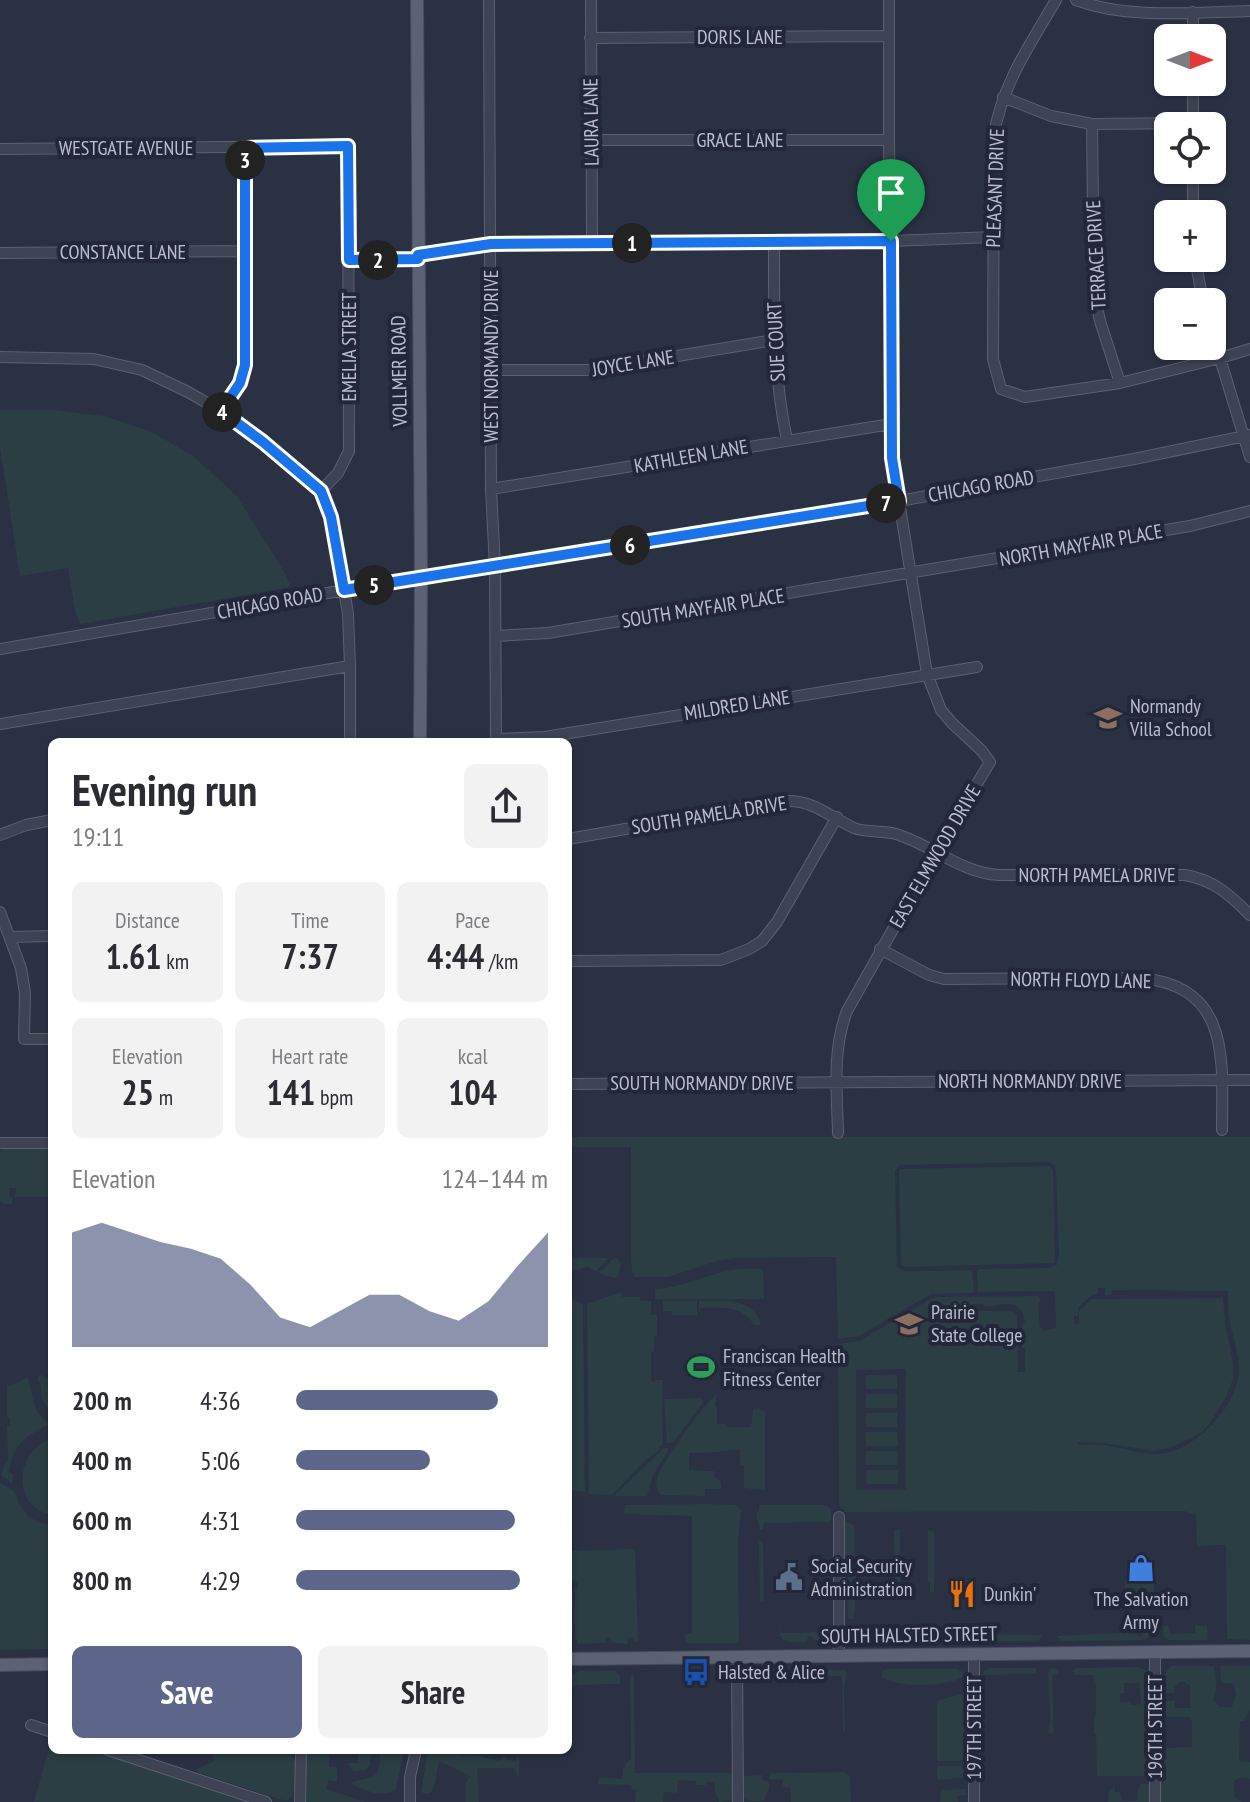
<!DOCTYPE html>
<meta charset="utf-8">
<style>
body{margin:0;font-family:"PT Sans Narrow",sans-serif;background:#f2f2f3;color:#2b2b33;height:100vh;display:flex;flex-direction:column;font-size:30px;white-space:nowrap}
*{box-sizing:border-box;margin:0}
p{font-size:26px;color:#7c7c81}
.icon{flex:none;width:44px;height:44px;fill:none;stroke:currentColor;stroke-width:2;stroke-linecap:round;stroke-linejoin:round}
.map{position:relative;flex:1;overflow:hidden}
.side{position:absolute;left:48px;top:738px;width:524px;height:1016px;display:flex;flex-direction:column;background:#fff;border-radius:12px;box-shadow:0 2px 6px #0004}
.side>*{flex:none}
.needle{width:52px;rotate:90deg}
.fabs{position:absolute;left:1154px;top:24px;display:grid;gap:16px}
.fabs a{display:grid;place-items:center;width:72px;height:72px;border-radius:12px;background:#fff;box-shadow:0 2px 6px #0004;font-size:40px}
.pin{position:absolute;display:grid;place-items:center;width:68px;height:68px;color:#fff;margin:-82px -34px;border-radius:50% 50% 50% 0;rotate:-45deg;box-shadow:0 0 8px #0007}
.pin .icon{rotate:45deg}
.km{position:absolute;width:40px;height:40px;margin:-20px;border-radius:50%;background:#222;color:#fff;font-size:22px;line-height:40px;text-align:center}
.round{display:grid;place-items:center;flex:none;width:84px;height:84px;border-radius:12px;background:#f2f2f3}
.summary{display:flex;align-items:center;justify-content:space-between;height:136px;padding:0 24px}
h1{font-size:44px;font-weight:700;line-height:60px}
.metrics{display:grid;grid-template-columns:repeat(3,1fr);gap:12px;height:136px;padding:8px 24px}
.metrics div{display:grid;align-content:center;border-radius:12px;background:#f2f2f3;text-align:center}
.metrics b{font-size:34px;font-weight:700}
.metrics small{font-size:22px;font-weight:400}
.metrics p{font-size:22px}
.chart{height:224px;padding:16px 24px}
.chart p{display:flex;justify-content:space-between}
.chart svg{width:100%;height:144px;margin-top:8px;fill:#5c668a;opacity:.7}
.action{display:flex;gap:16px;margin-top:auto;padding:16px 24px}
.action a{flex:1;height:92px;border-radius:12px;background:#5c668a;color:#fff;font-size:32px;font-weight:700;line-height:92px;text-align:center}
.action a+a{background:#f2f2f3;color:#2b2b33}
ul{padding:0 24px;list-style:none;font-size:26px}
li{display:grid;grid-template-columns:128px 96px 1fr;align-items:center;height:60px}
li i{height:20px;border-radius:10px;background:#5c668a}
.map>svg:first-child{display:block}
</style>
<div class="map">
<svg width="1250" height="1802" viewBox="0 0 1250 1802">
<rect width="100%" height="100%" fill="#293143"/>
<path fill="#2b3e44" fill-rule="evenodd" d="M0,410h54l50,6 46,15 42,24 45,41 48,77 6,14 -211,37 -4,-9 -8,-47 -48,8 -20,-129z
M568,1137h682v503l-23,-1 -1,-94 -29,1 -1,-31 -12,-4 -339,1 -6,-7 -1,-161 21,-3 70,-41 7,-3 102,-1 2,3 -2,7 2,22h3l1,3 12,-3 -1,-37 -77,1 -1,-20 2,-3 69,-1 9,-3 2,-12 -3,-82 -2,-6 -5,-3 -150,3 -4,6 2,96 8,4 67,-1 2,23 -43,1 -72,42 -21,3 -2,-82 -101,1 -18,3 -49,16h-33l-3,-5 -1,-15v-110h-63zM1098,1288h7v7h6l1,-5 116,1c0,10 0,21 2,31 3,16 9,32 9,49 -2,36 -45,82 -82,83 -19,0 -36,-7 -55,-9 -8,-1 -17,0 -25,0l1,-3 25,1 51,8 18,-4 29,-14 10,-11 16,-27 6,-16v-15l-8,-41 -2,-25 -131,1 -13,12v13l-5,-1v-7h4v-8l14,-13 6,-1zM961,1304h22l1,3c18,-1 37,-11 41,15l-3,3v23h3v24h-7l-1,-57 -4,-4h-52zM906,1369v121h-50v-120z
M52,1147v50h-37l1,-9h-7v8l3,1v7h-8l-4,-3v-50l4,-3z
M1050,1166l3,5 2,90 -2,2 -146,4 -6,-2 -2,-93 1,-3z
M568,1258h41l-13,13 -9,-4 -14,4 -5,-5z
M614,1258l4,1 3,4 -2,13 -5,2 -15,-5z
M739,1269h24l1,30h-109v-10c29,-1 55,-17 84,-20z
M621,1292l1,5h18v4h11v14h6v21l-3,1v14l-3,1v28l2,2 2,-2h8v5l-1,1 1,58 -4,4v2l-13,10 -34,35 -23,-1 -2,-190z
M568,1298l15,6 2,187h-17z
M663,1301h34v14h-25v-4h-9z
M699,1301c23,0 55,-4 62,24h-7c-12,-20 -32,-17 -53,-17l-2,5z
M42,1375l10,8v31l-10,-14 -2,-18 -2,-1v-5z
M866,1375h31v14h-31z
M28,1377c6,20 3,32 21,47 -23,12 -36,20 -40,48l4,2 -1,9 -11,-8 5,-14 2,-1 -1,-34 3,-1v-7l-3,-1v-32l8,-1z
M717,1393l-2,13 2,1v17h9l2,3h23l2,-17 5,-2 7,4v78l-21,-2v-22l-4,-1v-15l-20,1v1l-31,1v17l25,1 1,6 6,5v7h-16v7l-44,-1c-4,-5 -6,-10 -4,-17 6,-18 46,-72 60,-85z
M866,1394h31v14h-31z
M702,1398v6l-29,39h-6l-3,-44z
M866,1413h31v14h-31z
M866,1432h31l1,14h-32z
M52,1438v77c-41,-8 -38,-63 0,-77z
M664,1448h4l1,2 -16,25 -6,21h-33z
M866,1451h31l1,14h-32z
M866,1470h32v14h-31z
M0,1482l15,10 4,11 9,13 10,6 14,3v124l-52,1z
M707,1504l28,1 6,4 -3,33 1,101h-51l-3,-2v-6l7,-3v-116l-69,-2 2,-9z
M759,1505h67l5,4v12l-2,1 -65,1 -1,6 -3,1 -4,-16 3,-4z
M846,1522l8,3v3c0,30 5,62 -1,91h-5l-1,-45 -4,-48z
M894,1530h6v52h-2v10l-3,1z
M928,1530l6,2v61l-4,-1v-10h-2z
M759,1541l4,1 1,60h-4z
M635,1549l3,92 -4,2 -1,-5 -4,-1 -2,7 -15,-1 -2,-6h-4l-1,6 -27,1c-6,-16 -3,-38 -3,-55l3,-1v-7l-8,-1 -2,-29z
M1125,1580h29v12h-29z
M828,1625l4,3v7l-5,5h-14v-4h-5l-1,6c-9,0 -22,3 -27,-6v-10l1,7 43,-1 1,-6z
M1195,1625l12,1 1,14h-40l-5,-4v-10h6l1,8 25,-1z
M1143,1626l4,1 2,4 -1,7 -5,2 -81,1 -5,-5 60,-3 19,1 5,3 2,-3z
M906,1628l2,10 -3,4h-48c-7,-3 -9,-7 -9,-13l4,2 1,5h52z
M926,1628l1,7h23v-4h9l2,-3 4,5v5l-3,3h-35l-3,-3z
M982,1634l61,1 -5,6h-53l-3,-2z
M1171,1666h43c2,11 4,24 -1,34l7,7h12l4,-13 -2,-10 -13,-1 -1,-17h30v43l-6,12h-4l-1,40 11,1v17l-10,-1 -6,3 1,16 7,5h-82v-49l2,-5 30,-1v-25l-2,-5h-29v-15l14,-2v8h15v-23l-4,-1v-2h-7v3h-4l-1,8h-13c0,-11 2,-19 10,-27z
M1139,1667l8,4 2,7 4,98h-56l-1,-42h-2v-18l2,-1v-31l-2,-1 -1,-8h-19l-1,-5 4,-2zM1124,1683h15l2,21 -9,1 -2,-3h-10v-9h4z
M992,1668h44v6l-55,1 4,-5z
M1051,1668l8,1v5l-6,1 -1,2 2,56 -6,1 2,-15 -2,-45z
M886,1669h71l6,3 2,4c-18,11 -65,13 -83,1v-6z
M754,1670h33v6l-34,1 -2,5h-3l-2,-3 2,-5z
M807,1670h37l3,2 -3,16 1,44h-2l-1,-56h-34z
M579,1671h37l4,4v9l-49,1 -3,4v-11z
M632,1672l2,5 1,96h100v26l-16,3 -1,-5h-2l-2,-15h-8v3h-10v-4l-18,-1 -1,13 -13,-1 -1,10h-28l1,-12 -4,-1 -1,-4 -33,-1 1,-7 23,2 1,-11 3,-1v-3l5,-5 -1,-80z
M962,1694l4,2v62l-6,3h-23v-59l2,-2z
M52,1736v14h44l161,52h-223z
M216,1750h35l8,3h26l5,2 5,6v22l-3,14 -6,4 -90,-29 1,-3 16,-7v-7z
M305,1750h24v16l8,1v15l-8,-2 -3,9 40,13h-64z
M358,1750h13l-1,15 -4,5 -12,1 -5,-4 -1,-4h10z
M380,1750h24l-8,39c-13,10 -29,2 -43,-4l-1,-3c24,-7 28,-1 28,-32z
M428,1750c5,0 9,-1 14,0 12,2 20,9 33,5l24,6 5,-6 4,5 8,1 3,-11v26h-3l-1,-8h-38l2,34h-13v-20l4,-6 -31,-15 -4,22 -4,10 -5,1 -5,-2z
M937,1766h24l5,4v5l-5,3 -24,2z
M844,1772l6,4 1,26h-60l-1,-14 -7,-1v-7l-14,-1 3,-6z
M762,1775v4l7,3v7l-5,12h-14l-6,-4v-21z
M1141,1784h12l-1,18h-44l1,-12 6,-3v5h5l2,9h15l1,-12 2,-1z
M967,1789l-1,6 -9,1 1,6h-18l1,-12z"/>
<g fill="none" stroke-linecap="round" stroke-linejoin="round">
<g stroke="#5c6171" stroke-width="12">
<path id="minor" d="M489,0l2,489 4,78 1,175
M591,0l1,243
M1056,0c-25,43 -54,84 -62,135l-1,224 8,30 24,8 95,-14 100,-25 30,-9
M1076,0c54,20 118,12 174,11
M1193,12v26
M590,38l299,-2
M1193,82v44
M1003,97l48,19 41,8 101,-1
M1092,124l2,169 6,28 20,62
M591,140h298
M0,149l348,-3 1,305 -11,22 -17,18
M1193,214v-44
M774,243c0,66 -1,132 13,197
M0,253l245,-2
M418,255l73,-11 400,-3 102,-4
M1195,258l8,44
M349,260l69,-1
M1212,332l38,125
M0,357l94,2 48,11 46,22 33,19 42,31 58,49 10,26 3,12 14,85 2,52v76
M491,370h102l181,-30
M221,411l19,-28 5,-18v-217
M491,489l400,-65
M496,636l52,-3 642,-107 60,-15
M0,649l421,-72 74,-10 404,-66 235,-42 116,-24
M0,724l350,-58
M496,739l49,-2 432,-70
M0,835l26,-10 26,-5
M568,839l218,-38c28,-1 44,16 68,27 12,5 29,2 42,6 36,11 65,39 103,41h186c29,5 45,20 65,40
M0,912l21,56 4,25 -1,46h28
M10,937l42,-1
M880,949l49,26 15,4 196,-1c92,8 82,84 82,152
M568,961l153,-1 28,-11 13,-8 15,-19 60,-105
M568,1084l682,-4
M838,1133c-1,-41 -6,-83 9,-122l90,-160 53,-89 -8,-11 -30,-28 -11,-13 -14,-36 -35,-216 -3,-318v-140
M0,1143h52
M839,1517v139
M974,1654v148
M737,1657l1,145
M31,1725l21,7
M108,1750l158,52
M300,1802l1,-52
M410,1802v-25l6,-27
M1155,1802v-150"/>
</g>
<g stroke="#474c5d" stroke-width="14">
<path id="major" d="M417,0l4,577 -1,165
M568,1659l682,-8
M0,1665l52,-1"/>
</g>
<use href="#minor" stroke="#3d4353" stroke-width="10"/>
<use href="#major" stroke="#5b6273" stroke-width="12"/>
</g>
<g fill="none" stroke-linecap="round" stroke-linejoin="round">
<g stroke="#fff" stroke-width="16">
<path id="route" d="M348,146l1,114 69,-1v-4l73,-11 400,-3 1,217 7,43 -555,89 -13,-73 -10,-26 -58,-49 -42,-31 19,-28 5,-18v-217z"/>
</g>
<use href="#route" stroke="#1a73e8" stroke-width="10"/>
</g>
<defs>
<g id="school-bare" transform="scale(2.16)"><path d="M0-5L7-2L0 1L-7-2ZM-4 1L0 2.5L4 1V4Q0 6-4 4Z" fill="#8d6e63" stroke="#222839" stroke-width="2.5" paint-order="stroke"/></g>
<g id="university-bare" transform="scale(2.16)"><path d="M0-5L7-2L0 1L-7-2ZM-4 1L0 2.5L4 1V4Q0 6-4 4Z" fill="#8d6e63" stroke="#222839" stroke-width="2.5" paint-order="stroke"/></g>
<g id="stadium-bare" transform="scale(2.16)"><path d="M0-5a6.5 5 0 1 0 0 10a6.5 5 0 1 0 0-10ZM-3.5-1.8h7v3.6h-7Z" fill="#2e9e5b" stroke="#222839" stroke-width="2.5" paint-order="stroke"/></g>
<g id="shop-bare" transform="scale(2.16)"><path d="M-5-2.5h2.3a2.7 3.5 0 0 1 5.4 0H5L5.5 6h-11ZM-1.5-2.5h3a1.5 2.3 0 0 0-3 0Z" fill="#3f7fe0" stroke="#222839" stroke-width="2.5" paint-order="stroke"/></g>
<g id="civic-bare" transform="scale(2.16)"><path d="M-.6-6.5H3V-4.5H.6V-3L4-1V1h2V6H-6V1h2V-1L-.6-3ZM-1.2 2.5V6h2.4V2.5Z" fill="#5c6f8a" stroke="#222839" stroke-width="2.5" paint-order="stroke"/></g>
<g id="restaurant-bare" transform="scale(2.16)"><path d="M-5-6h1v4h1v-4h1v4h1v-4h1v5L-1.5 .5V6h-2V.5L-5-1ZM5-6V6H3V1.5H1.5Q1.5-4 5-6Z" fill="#e8710a" stroke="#222839" stroke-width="2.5" paint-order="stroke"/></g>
<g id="bus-bare" transform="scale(2.16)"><path d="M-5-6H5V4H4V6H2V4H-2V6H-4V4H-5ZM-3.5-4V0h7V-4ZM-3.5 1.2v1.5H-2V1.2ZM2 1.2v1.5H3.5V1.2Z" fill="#1a4fb4" stroke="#222839" stroke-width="2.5" paint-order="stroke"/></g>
</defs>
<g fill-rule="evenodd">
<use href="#school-bare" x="1108" y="718"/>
<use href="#university-bare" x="909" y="1324"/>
<use href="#stadium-bare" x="701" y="1367"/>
<use href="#shop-bare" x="1141" y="1568"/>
<use href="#civic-bare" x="789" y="1577"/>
<use href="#restaurant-bare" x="962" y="1594"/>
<use href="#bus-bare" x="696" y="1672"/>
</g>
<g text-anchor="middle" stroke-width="8" stroke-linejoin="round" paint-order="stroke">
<g font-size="20" fill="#bbbfcd" stroke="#222839">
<text x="740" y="44">DORIS LANE</text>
<text transform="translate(591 122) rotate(-91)" y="7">LAURA LANE</text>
<text x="740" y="147">GRACE LANE</text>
<text x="126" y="155">WESTGATE AVENUE</text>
<text transform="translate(995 188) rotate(-88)" y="7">PLEASANT DRIVE</text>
<text x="123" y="259">CONSTANCE LANE</text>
<text transform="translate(1096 255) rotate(-93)" y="7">TERRACE DRIVE</text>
<text transform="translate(776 342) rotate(-93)" y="7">SUE COURT</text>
<text transform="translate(349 347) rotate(-90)" y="7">EMELIA STREET</text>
<text transform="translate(491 356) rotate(-90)" y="7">WEST NORMANDY DRIVE</text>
<text transform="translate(633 363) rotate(-9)" y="7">JOYCE LANE</text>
<text transform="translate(399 371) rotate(-91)" y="7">VOLLMER ROAD</text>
<text transform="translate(691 456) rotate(-10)" y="7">KATHLEEN LANE</text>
<text transform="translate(981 486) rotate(-10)" y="7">CHICAGO ROAD</text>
<text transform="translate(1081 545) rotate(-10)" y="7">NORTH MAYFAIR PLACE</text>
<text transform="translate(270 603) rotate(-10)" y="7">CHICAGO ROAD</text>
<text transform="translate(703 608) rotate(-9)" y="7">SOUTH MAYFAIR PLACE</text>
<text transform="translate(737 705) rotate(-9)" y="7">MILDRED LANE</text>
<text transform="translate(709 815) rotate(-9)" y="7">SOUTH PAMELA DRIVE</text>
<text transform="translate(935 856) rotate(-60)" y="7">EAST ELMWOOD DRIVE</text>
<text x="1097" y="882">NORTH PAMELA DRIVE</text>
<text transform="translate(1081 980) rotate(1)" y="7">NORTH FLOYD LANE</text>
<text x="1030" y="1088">NORTH NORMANDY DRIVE</text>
<text x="702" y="1090">SOUTH NORMANDY DRIVE</text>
<text transform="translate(909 1635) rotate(-1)" y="7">SOUTH HALSTED STREET</text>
<text transform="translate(1155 1727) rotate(-90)" y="7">196TH STREET</text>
<text transform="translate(974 1728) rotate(-90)" y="7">197TH STREET</text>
</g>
<g font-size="20" fill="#bbbfcd" stroke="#222839" text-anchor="start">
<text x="1130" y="713">Normandy<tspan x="1130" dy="23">Villa School</tspan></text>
<text x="931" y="1319">Prairie<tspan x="931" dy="23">State College</tspan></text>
<text x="723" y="1363">Franciscan Health<tspan x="723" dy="23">Fitness Center</tspan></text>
<text x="811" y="1573">Social Security<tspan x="811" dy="23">Administration</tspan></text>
<text x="984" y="1601">Dunkin'</text>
<text x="1141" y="1606" text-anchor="middle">The Salvation<tspan x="1141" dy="23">Army</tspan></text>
<text x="718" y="1679">Halsted &amp; Alice</text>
</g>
</g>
</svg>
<div class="fabs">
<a><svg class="needle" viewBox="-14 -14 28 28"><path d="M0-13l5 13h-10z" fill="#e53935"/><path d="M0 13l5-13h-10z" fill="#7c7c81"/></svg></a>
<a><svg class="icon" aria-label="locate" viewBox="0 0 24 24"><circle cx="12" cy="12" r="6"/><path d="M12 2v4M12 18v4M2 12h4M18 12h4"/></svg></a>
<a>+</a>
<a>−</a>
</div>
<div class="pin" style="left:891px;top:241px;background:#1e9e55"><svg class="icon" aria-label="arrive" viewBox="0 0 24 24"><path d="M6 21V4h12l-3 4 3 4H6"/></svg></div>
<b class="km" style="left:632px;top:243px">1</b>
<b class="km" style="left:378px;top:260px">2</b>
<b class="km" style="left:245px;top:160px">3</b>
<b class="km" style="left:222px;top:412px">4</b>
<b class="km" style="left:374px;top:585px">5</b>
<b class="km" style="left:630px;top:545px">6</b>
<b class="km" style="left:886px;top:503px">7</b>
<section class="side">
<div class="summary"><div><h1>Evening run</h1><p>19:11</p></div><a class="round"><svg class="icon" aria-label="share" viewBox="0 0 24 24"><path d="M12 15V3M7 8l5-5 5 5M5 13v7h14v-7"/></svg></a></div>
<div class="metrics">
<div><p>Distance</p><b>1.61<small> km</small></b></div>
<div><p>Time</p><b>7:37</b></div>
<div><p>Pace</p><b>4:44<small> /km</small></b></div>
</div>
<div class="metrics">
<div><p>Elevation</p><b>25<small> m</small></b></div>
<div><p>Heart rate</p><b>141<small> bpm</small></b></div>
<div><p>kcal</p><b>104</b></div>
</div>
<div class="chart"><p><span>Elevation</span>124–144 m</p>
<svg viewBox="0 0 160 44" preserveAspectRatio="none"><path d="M0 44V9L10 6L20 9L30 12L40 14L50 17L60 25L70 35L80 38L90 33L100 28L110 28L120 33L130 36L140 30L150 19L160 9V44z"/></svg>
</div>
<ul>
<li><b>200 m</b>4:36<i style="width:80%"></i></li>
<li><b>400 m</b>5:06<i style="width:53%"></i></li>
<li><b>600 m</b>4:31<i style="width:87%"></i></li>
<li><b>800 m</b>4:29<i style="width:89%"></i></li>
</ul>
<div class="action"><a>Save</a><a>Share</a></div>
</section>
</div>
